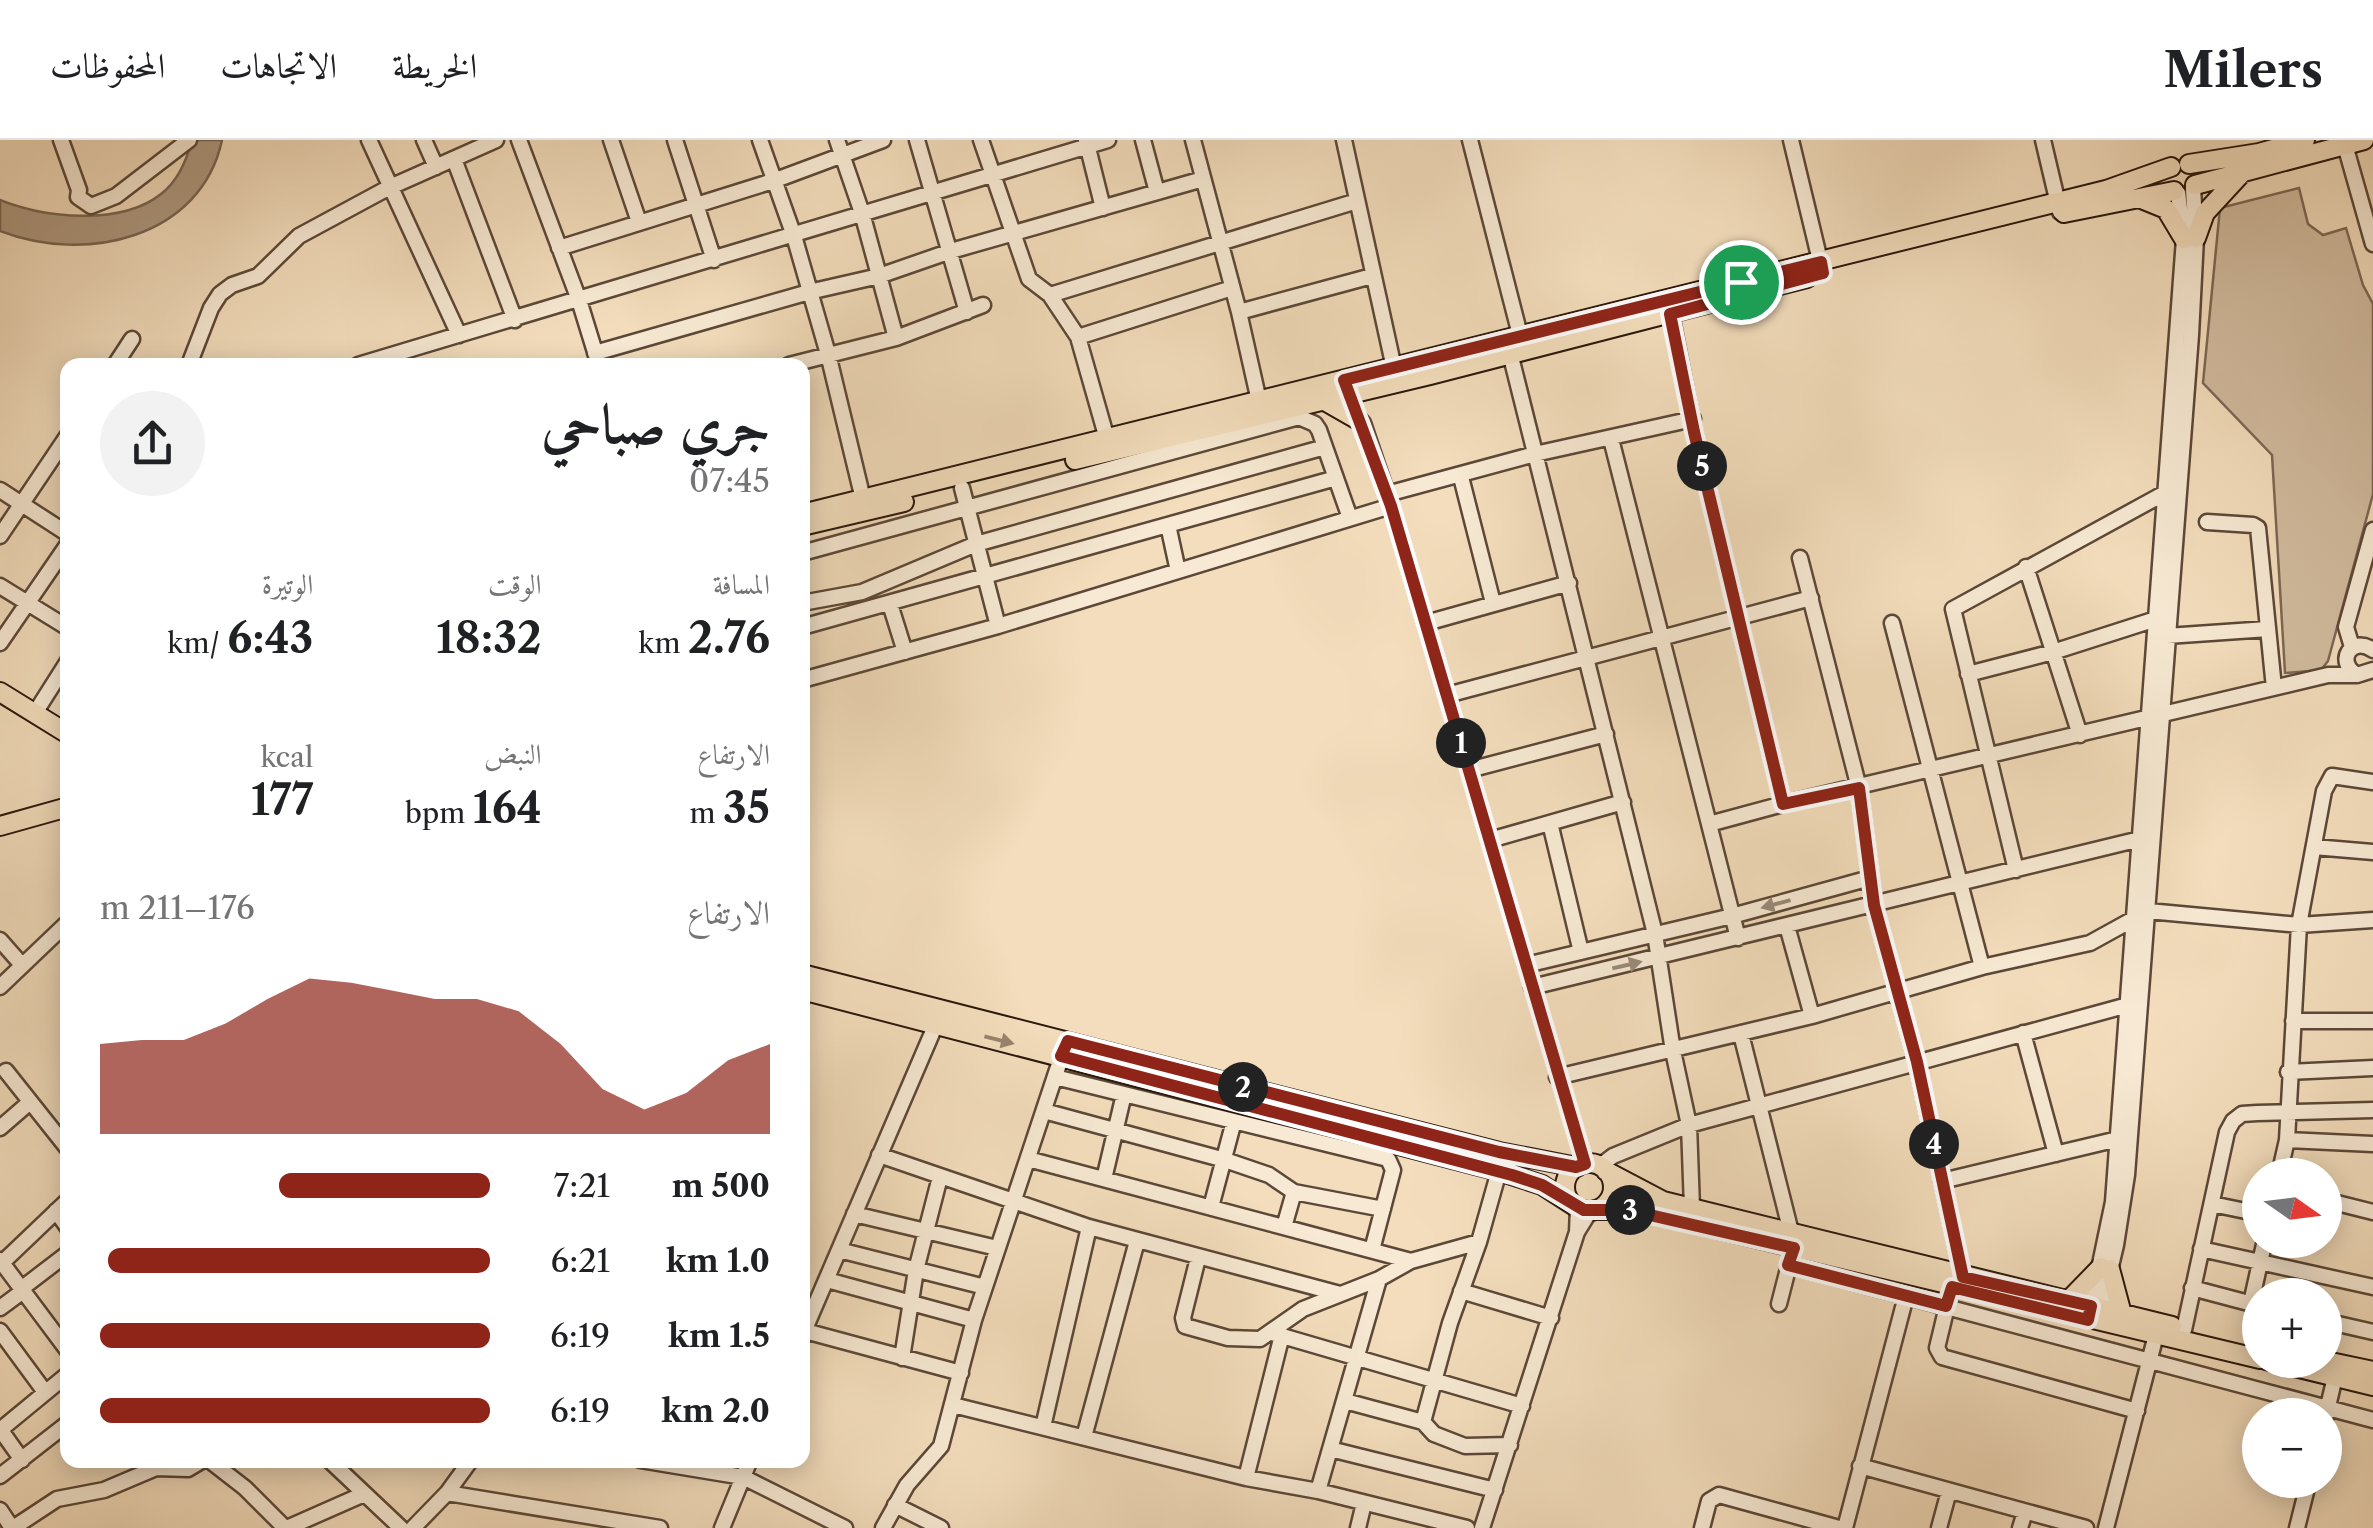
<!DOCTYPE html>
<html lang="ar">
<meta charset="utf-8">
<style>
body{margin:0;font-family:"Libre Caslon Text",Amiri,serif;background:#f2f2f2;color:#202124;direction:rtl;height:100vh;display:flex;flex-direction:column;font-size:38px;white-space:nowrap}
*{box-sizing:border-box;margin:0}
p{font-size:32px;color:#757577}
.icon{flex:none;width:55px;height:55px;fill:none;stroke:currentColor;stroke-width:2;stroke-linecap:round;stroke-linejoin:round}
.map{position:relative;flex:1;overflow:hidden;direction:ltr}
.details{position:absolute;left:60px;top:218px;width:750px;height:1110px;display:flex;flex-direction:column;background:#fff;border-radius:20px;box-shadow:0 5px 25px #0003;direction:rtl}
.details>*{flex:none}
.needle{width:65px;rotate:104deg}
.tools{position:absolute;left:2242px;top:1018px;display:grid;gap:20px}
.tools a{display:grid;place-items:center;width:100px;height:100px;border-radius:50%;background:#fff;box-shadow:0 5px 25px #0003;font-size:50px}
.pin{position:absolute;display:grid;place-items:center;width:85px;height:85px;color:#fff;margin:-42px;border:5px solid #fff;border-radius:50%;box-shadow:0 2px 10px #0007}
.km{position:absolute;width:50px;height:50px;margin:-25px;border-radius:50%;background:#222;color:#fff;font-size:28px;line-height:50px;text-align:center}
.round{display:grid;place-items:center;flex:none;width:105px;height:105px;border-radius:52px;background:#f2f2f2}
.head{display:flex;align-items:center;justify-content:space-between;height:170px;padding:0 40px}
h1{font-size:55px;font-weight:700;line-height:75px}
.figures{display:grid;grid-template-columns:repeat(3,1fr);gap:15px;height:170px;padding:10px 40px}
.figures div{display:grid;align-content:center}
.figures b{font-size:42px;font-weight:700}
.figures small{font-size:28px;font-weight:400}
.figures p{font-size:28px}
.chart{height:280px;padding:20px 40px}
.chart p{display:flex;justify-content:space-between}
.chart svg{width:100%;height:180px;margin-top:10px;fill:#8f2418;opacity:.7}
ul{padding:0 40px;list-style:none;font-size:32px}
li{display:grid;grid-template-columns:160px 120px 1fr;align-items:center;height:75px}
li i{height:25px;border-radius:12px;background:#8f2418}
header{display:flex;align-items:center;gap:60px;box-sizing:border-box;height:140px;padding:0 50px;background:#fff;border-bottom:2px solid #e0e0e0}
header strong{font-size:48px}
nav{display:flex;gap:55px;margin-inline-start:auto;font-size:35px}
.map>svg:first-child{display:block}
</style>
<header>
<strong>Milers</strong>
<nav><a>الخريطة</a><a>الاتجاهات</a><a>المحفوظات</a></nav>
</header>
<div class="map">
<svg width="2373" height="1388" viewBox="0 0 2373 1388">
<rect width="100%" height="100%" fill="#f3ddbc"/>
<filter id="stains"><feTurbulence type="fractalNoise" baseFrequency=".002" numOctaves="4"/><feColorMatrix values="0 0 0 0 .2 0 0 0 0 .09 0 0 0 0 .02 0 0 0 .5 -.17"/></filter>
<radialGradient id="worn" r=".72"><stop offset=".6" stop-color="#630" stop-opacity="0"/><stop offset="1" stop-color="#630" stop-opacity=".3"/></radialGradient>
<path fill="#d1bb9e" stroke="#7d6855" stroke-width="2.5" d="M2299,48l9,36 15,11 23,-7 17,57 10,19v190l-45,167 -7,9 -36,3 -13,-218 -69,-72 17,-175z"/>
<path fill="#ae9980" stroke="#796552" stroke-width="2.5" d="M192,0h30c-21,99 -138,124 -222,91v-31c43,18 121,26 161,-6 16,-12 26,-35 31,-54z"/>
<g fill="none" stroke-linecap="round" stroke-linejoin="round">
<g stroke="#5c4838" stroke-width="19">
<path id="minor" d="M61,0l18,50 -1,7 13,9 25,-10 73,-56
M369,0l90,195
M424,0l12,27
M519,0l60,160 20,65
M611,0l28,82
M675,0l39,120
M760,0l34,96 34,118 35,145
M837,0l25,73 34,125
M917,0l50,172
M981,0l48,139 21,16 28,42 29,102
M1086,0l17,68
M1143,0l14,52
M1193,0l46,172 20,89
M1344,0l50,228
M1470,0l50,195
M1791,0l32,133
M2043,0l17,72
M2345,5l28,99
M454,19l61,161
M559,108l214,-67 110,-41
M1050,155l307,-94
M1239,172l133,-36
M1671,174l23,118 89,372
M1078,197l154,-49
M595,213l214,-61 70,-16 72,-25 252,-72
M1510,213l145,581 18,117 16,74 3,83
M115,225l17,-26
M189,225l22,-57 9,-14 12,-9 26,-9 41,-40 89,-48 108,-48
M358,225l750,-225
M789,225l107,-27 87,-33
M1346,247l10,28 7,8 28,83 194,658
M1299,277l16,7 4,6 31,88
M1611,299l127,499
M1461,337l32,126
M962,348l36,138
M0,350l68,44
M1387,354l148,-40 158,-35
M2207,382l46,3 5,3 16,160
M1168,385l10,46
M0,396l68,-101
M802,413l497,-136 -2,-11
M1800,418l59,230 15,117 43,158 46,214
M2026,427l54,168
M0,446l68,42
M802,463l60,-11 114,-48 349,-97
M890,464l15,48
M1426,483l143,-40
M1892,483l90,344
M802,487l534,-149
M2167,496l101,-7
M0,503l68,-99
M2352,507l-6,-20 27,-97
M2373,510c-22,-15 -38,12 -16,25l16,-5
M1968,534l85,-22 103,-33
M802,540l196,-54 393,-120
M1447,555l364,-97
M35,573l33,-52
M1469,630l137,-36
M1550,683l31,129
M1709,684l74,-20 545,-129h29
M1490,700l133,-38
M2314,707l59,5
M2016,730l-63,-261 212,-116
M1787,786l25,90
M0,800l22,25
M1526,825l206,-49 138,-38
M0,847l68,-65
M1532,847l608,-148
M2293,881h80
M2023,893l33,121
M1741,894l52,206
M6,931l62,78
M2288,932l85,-4
M1055,937l333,82 5,11 -21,80
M1557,937l255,-61 170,-49 108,-24 58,-32 151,14 74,-5
M1044,971l181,49 44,15 25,17 89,17
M0,988l30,-26
M2287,1000l86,4
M879,1015l210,72 251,67
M1028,1019l383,102
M1600,1026l13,-10 76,-31 439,-120
M2279,1035l8,-35 12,-215 25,-134 8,-15 41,6
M1104,1039l20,-85
M1942,1041l176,-42
M2325,1060l48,12
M2212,1064l48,10
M1211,1067l23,-86
M1578,1068l-1,24 13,-21
M56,1071l12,17
M854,1074l143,34
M1284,1087l10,-35
M2201,1109l172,38
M839,1110l146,37
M1198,1118l-15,60 2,8 43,12 32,1 43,-30 76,-30 32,-18 68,-19 20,-71
M0,1120l68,91
M2,1123l66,-63
M1788,1125l585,155
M827,1140l147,40
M2192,1148l68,18
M21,1149l47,-36
M1461,1151l90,27
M1949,1158l-12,50 5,9 195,54
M2251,1163l14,-63
M1779,1164l11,-43
M0,1168l23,-17
M2090,1172l23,-110 71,-963 -6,-46
M2099,1177l17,-72 11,-70 64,-840 5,-97 -3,-50
M2325,1181l48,11
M2184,1190l43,-198 6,-11 9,-7 15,-1 116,-3
M0,1191l45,61
M805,1191l156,42
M1272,1193l250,73
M802,1196l134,-312
M902,1218l14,-88 24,-93
M1345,1261l78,21 11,12 31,12 45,-1
M953,1265l293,73 72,13 149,37
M2325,1279l10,-42
M1423,1282l27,-99 29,-81
M1043,1287l46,-200
M0,1289l22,31
M0,1290l68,-56
M1084,1297l53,-196
M1330,1309l165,41
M209,1320l36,28 40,40
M329,1320l72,68
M640,1320l103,17 102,51
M1860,1326l226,62
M0,1336l68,-53
M1246,1338l36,-143
M1318,1351l61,-212
M447,1353l213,35
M895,1365l46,23
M0,1370l12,18
M13,1388l44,-29 47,-9 52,-22 32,1 15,-9
M287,1388l77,-34
M413,1388l34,-35 24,-33
M722,1388l28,-68
M883,1388l24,-43 34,-39 33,-126 89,-268
M1358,1388l6,-25
M1482,1388l95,-296
M1702,1388l7,-27 10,-6 120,33
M1845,1388l61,-232
M1939,1388l10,-37
M2020,1388l5,-16
M2106,1388l50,-193
M2297,1388l12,-48"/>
</g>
<g stroke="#29160c" stroke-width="22">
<path id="major" d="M2189,24l70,-11 46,-13
M2195,45l169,-45
M2139,58l27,11 18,30
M2064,73l110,-22
M2196,98l9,-25 36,-39
M1323,260l35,20
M1075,320l355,-85 377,-97
M802,374l1304,-324 65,-23
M802,386l102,-24
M0,552l68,42
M0,686l68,-19
M802,834l697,178 78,15
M802,850l697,181 43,14 31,20
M1565 1047a24 24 0 1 1 48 0a24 24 0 1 1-48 0Z
M1606,1031l57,30 509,125
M1595,1070h33l35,6 597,143
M2110,1129l12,45
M2068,1161l33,-34
M2266,1220l107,26
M2321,1220l52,11"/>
</g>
<use href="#minor" stroke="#f7e9d3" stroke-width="14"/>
<use href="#major" stroke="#f3ddbc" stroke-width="18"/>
</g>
<defs><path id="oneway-solid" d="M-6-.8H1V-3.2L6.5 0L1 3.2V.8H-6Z" transform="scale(2.5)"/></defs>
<g fill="#9a8a79">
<use href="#oneway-solid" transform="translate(1776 764) rotate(165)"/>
<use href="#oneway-solid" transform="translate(1627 825) rotate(-13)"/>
</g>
<use fill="#98836d" href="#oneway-solid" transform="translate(999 900) rotate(14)"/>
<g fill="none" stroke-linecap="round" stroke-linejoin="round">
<g stroke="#fff" stroke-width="20">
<path id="route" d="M1821,122l2,11 -153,41 24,118 89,372 76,-16 15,117 43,157 46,215 128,29 -3,14 -136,-33 -6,19 -158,-41 6,-17 -166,-38h-44l-42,-25 -30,-10 -451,-119 7,-15 431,111 77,15 9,-3 -194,-658 -47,-126z"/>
</g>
<use href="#route" stroke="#8f2418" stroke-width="12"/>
</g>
<rect width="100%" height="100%" filter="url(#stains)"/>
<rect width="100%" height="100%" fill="url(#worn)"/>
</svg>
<div class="tools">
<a><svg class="needle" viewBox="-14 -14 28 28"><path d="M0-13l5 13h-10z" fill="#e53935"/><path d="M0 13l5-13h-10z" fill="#757577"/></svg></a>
<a>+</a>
<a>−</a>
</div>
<div class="pin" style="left:1741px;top:142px;background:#1e9e55"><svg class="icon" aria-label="arrive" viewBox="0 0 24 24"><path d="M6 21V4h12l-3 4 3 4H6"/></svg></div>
<b class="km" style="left:1461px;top:603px">1</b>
<b class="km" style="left:1243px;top:947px">2</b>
<b class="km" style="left:1630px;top:1070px">3</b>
<b class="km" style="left:1934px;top:1004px">4</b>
<b class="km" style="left:1702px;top:326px">5</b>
<section class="details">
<div class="head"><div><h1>جري صباحي</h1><p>07:45</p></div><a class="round"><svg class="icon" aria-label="share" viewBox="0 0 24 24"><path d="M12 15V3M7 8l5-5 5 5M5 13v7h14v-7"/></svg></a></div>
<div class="figures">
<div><p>المسافة</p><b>2.76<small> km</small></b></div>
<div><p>الوقت</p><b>18:32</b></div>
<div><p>الوتيرة</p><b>6:43<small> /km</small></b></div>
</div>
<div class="figures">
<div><p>الارتفاع</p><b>35<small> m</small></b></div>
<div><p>النبض</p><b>164<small> bpm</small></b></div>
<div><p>kcal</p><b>177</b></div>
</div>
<div class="chart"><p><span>الارتفاع</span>176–211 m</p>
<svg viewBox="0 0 160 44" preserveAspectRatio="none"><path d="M0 44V22L10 21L20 21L30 17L40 11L50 6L60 7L70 9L80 11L90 11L100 14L110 22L120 33L130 38L140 34L150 26L160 22V44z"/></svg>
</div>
<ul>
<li><b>500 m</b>7:21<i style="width:54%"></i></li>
<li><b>1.0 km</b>6:21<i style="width:98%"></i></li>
<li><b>1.5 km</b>6:19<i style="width:100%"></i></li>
<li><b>2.0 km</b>6:19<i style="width:100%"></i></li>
</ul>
</section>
</div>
